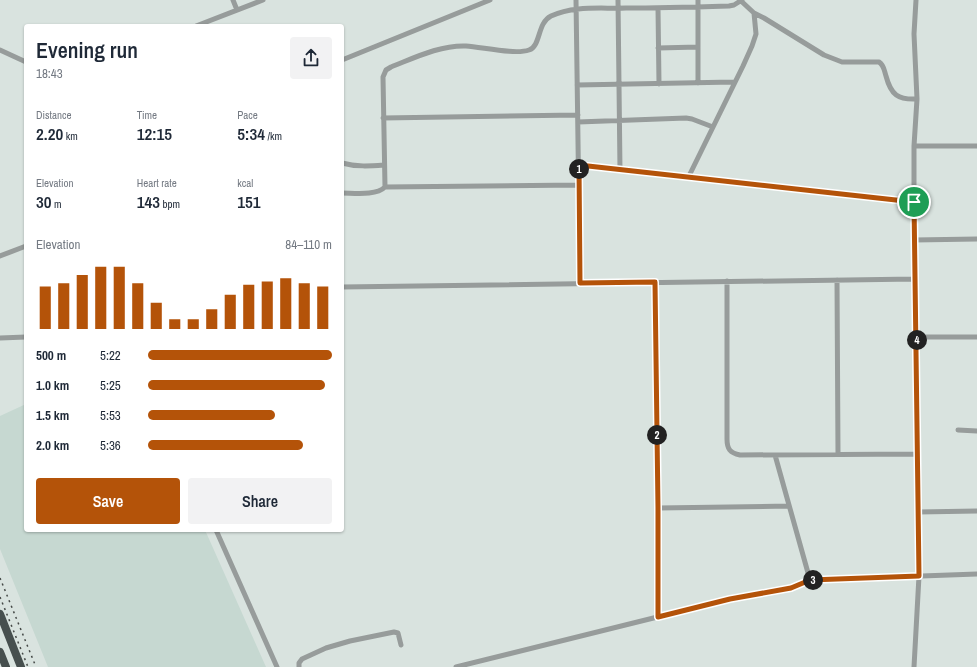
<!DOCTYPE html>
<meta charset="utf-8">
<style>
body{margin:0;font-family:"Archivo Narrow",sans-serif;background:#f2f2f3;color:#1f2937;height:100vh;display:flex;flex-direction:column;font-size:15px;white-space:nowrap}
*{box-sizing:border-box;margin:0}
p{font-size:13px;color:#747a83}
.icon{flex:none;width:22px;height:22px;fill:none;stroke:currentColor;stroke-width:2;stroke-linecap:round;stroke-linejoin:round}
.map{position:relative;flex:1;overflow:hidden}
.details{position:absolute;left:24px;top:24px;width:320px;height:508px;display:flex;flex-direction:column;background:#fff;border-radius:4px;box-shadow:0 1px 3px #0004}
.details>*{flex:none}
.pin{position:absolute;display:grid;place-items:center;width:34px;height:34px;color:#fff;margin:-17px;border:2px solid #fff;border-radius:50%;box-shadow:0 1px 4px #0007}
.km{position:absolute;width:20px;height:20px;margin:-10px;border-radius:50%;background:#222;color:#fff;font-size:11px;line-height:20px;text-align:center}
.round{display:grid;place-items:center;flex:none;width:42px;height:42px;border-radius:4px;background:#f2f2f3}
.overview{display:flex;align-items:center;justify-content:space-between;height:68px;padding:0 12px}
h1{font-size:22px;font-weight:600;line-height:30px}
.metrics{display:grid;grid-template-columns:repeat(3,1fr);gap:6px;height:68px;padding:4px 12px}
.metrics div{display:grid;align-content:center}
.metrics b{font-size:17px;font-weight:600}
.metrics small{font-size:11px;font-weight:400}
.metrics p{font-size:11px}
.chart{height:112px;padding:8px 12px}
.chart p{display:flex;justify-content:space-between}
.chart svg{width:100%;height:72px;margin-top:4px;stroke:#b45309;stroke-width:6}
.action{display:flex;gap:8px;margin-top:auto;padding:8px 12px}
.action a{flex:1;height:46px;border-radius:4px;background:#b45309;color:#fff;font-size:16px;font-weight:600;line-height:46px;text-align:center}
.action a+a{background:#f2f2f3;color:#1f2937}
ul{padding:0 12px;list-style:none;font-size:13px}
li{display:grid;grid-template-columns:64px 48px 1fr;align-items:center;height:30px}
li i{height:10px;border-radius:5px;background:#b45309}
.map>svg:first-child{display:block}
</style>
<div class="map">
<svg width="977" height="667" viewBox="0 0 977 667">
<rect width="100%" height="100%" fill="#d9e3df"/>
<path fill="#c6d8d1" d="M26,404v126h179l61,137h-218l-48,-118v-133z"/>
<g fill="none" stroke-linecap="round" stroke-linejoin="round">
<path stroke="#979c9b" stroke-width="5" d="M233,0l4,10
M576,0l4,283
M618,0l2,170
M698,0v83
M658,8l1,76
M754,13l10,5 60,37 18,7h37c5,3 5,8 7,14 5,19 12,24 31,23
M196,26l67,-26
M658,48l40,-1
M0,50l26,12
M342,60l148,-60
M577,85l157,-3
M383,118l195,-3
M578,122l108,-4 6,1 21,8
M914,146h63
M342,163c14,4 28,3 42,2
M579,165l335,37
M688,178l55,-112 9,-20 4,-12 -2,-21 -13,-12
M385,187l-2,-110 3,-7 5,-3c23,-9 49,-22 75,-21 16,1 49,9 63,4 12,-4 8,-27 22,-34 23,-11 51,-7 75,-8 34,0 69,-1 103,-2l5,-1 8,-5
M342,193c12,0 34,3 43,-6l194,-2
M914,240l63,-1
M0,256l26,-10
M837,280l1,174
M727,281v158c0,10 3,14 13,16l177,-1
M655,282l3,226v109
M342,287l573,-8
M917,337h60
M0,338l26,-1
M958,430l19,1
M775,455l35,125
M658,508l131,-2
M918,512l59,-1
M216,530l61,137
M299,667v-4l3,-4 24,-11 24,-7 44,-9 4,1 3,12
M456,667l274,-68 61,-11 19,-8 167,-6
M914,667l5,-91 -2,-239 -3,-97v-94l3,-47 -3,-65 2,-34"/>
<path stroke="#464f4e" stroke-width="8" d="M0,614l21,53
M0,652l6,15"/>
<path stroke="#454947" stroke-width="1.5" stroke-dasharray="2 4" stroke-linecap="butt" d="M0,578l36,89
M0,597l28,70"/>
</g>
<g fill="none" stroke-linecap="round" stroke-linejoin="round">
<g stroke="#fff" stroke-width="8">
<path id="route" d="M579,165l335,37 5,374 -109,4 -19,8 -61,11 -72,18v-109l-3,-226 -75,1z"/>
</g>
<use href="#route" stroke="#b45309" stroke-width="5"/>
</g>
</svg>
<div class="pin" style="left:914px;top:202px;background:#1e9e55"><svg class="icon" aria-label="arrive" viewBox="0 0 24 24"><path d="M6 21V4h12l-3 4 3 4H6"/></svg></div>
<b class="km" style="left:579px;top:169px">1</b>
<b class="km" style="left:657px;top:435px">2</b>
<b class="km" style="left:813px;top:580px">3</b>
<b class="km" style="left:917px;top:340px">4</b>
<section class="details">
<div class="overview"><div><h1>Evening run</h1><p>18:43</p></div><a class="round"><svg class="icon" aria-label="share" viewBox="0 0 24 24"><path d="M12 15V3M7 8l5-5 5 5M5 13v7h14v-7"/></svg></a></div>
<div class="metrics">
<div><p>Distance</p><b>2.20<small> km</small></b></div>
<div><p>Time</p><b>12:15</b></div>
<div><p>Pace</p><b>5:34<small> /km</small></b></div>
</div>
<div class="metrics">
<div><p>Elevation</p><b>30<small> m</small></b></div>
<div><p>Heart rate</p><b>143<small> bpm</small></b></div>
<div><p>kcal</p><b>151</b></div>
</div>
<div class="chart"><p><span>Elevation</span>84–110 m</p>
<svg viewBox="0 0 160 44" preserveAspectRatio="none"><path d="M5 44V18M15 44V16M25 44V11M35 44V6M45 44V6M55 44V16M65 44V28M75 44V38M85 44V38M95 44V32M105 44V23M115 44V17M125 44V15M135 44V13M145 44V16M155 44V18"/></svg>
</div>
<ul>
<li><b>500 m</b>5:22<i style="width:100%"></i></li>
<li><b>1.0 km</b>5:25<i style="width:96%"></i></li>
<li><b>1.5 km</b>5:53<i style="width:69%"></i></li>
<li><b>2.0 km</b>5:36<i style="width:84%"></i></li>
</ul>
<div class="action"><a>Save</a><a>Share</a></div>
</section>
</div>
